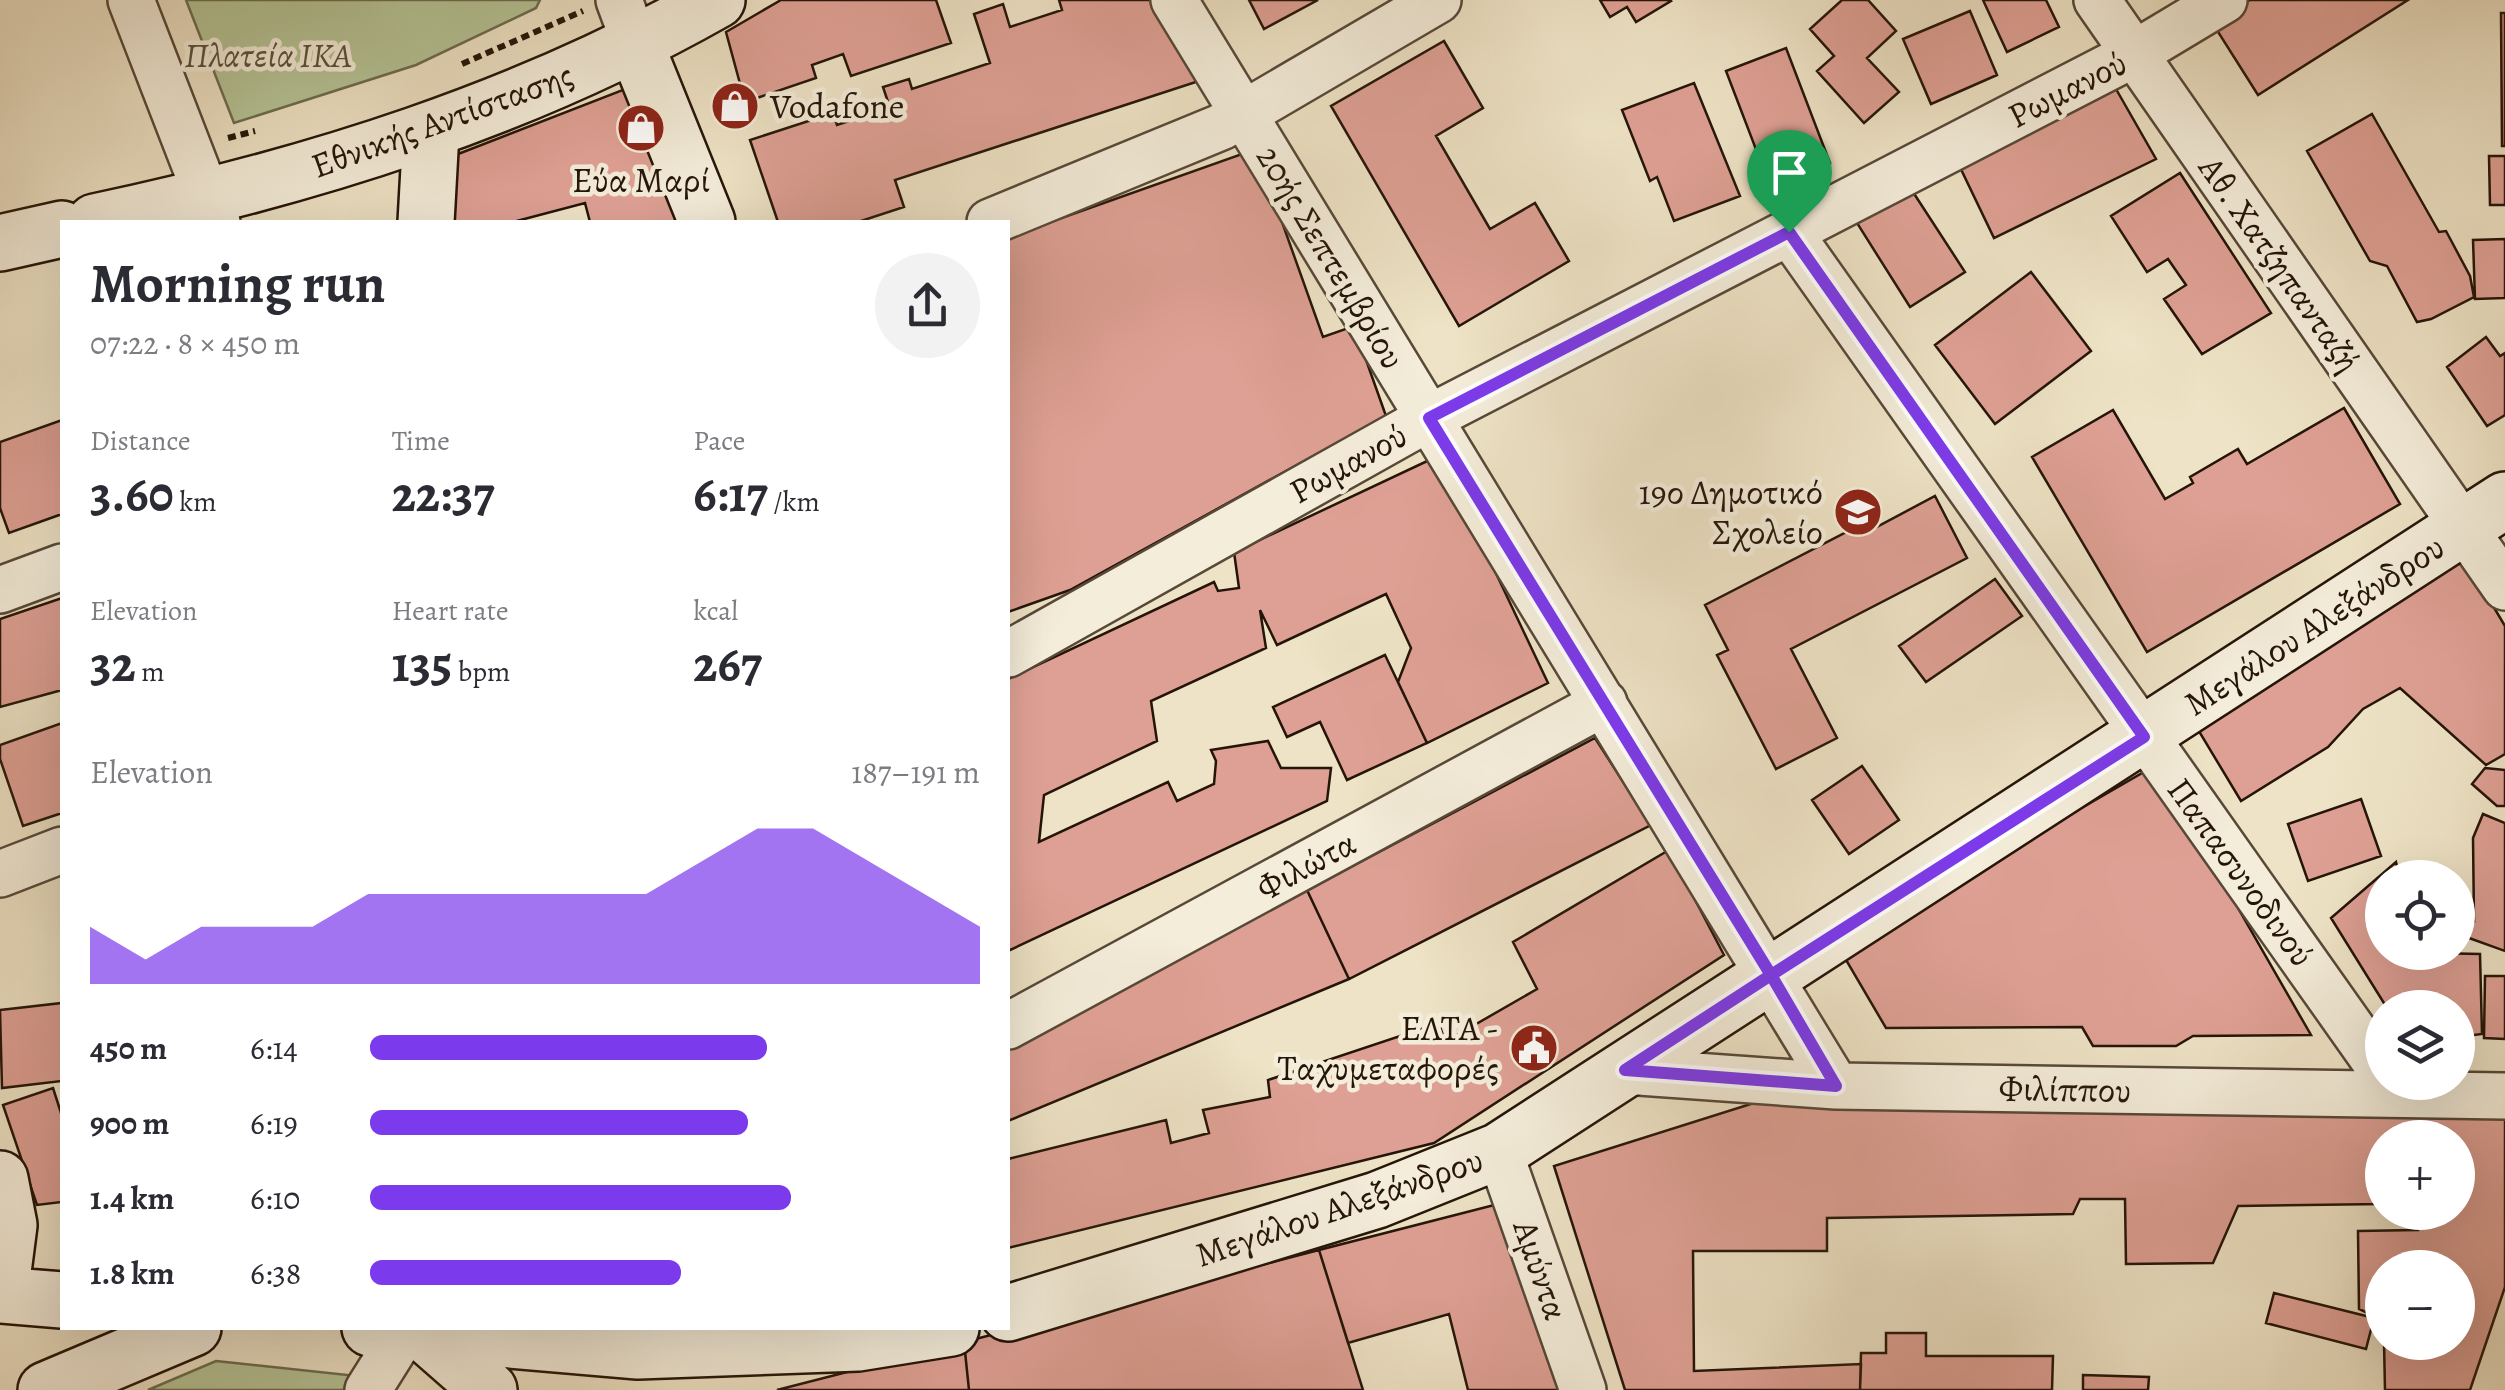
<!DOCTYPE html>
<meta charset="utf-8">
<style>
body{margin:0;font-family:Alegreya,serif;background:#f2f2f3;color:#2b2b33;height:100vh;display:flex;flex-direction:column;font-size:38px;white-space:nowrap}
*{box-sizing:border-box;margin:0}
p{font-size:32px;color:#7c7c81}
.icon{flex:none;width:55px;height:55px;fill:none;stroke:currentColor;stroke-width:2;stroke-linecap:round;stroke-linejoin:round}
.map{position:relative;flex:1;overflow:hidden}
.details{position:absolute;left:60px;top:220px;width:950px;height:1110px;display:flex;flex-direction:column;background:#fff;border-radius:0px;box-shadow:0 10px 40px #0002}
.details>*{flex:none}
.buttons{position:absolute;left:2365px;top:860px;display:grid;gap:20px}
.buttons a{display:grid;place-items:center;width:110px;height:110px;border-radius:50%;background:#fff;box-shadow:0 10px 40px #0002;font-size:50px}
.pin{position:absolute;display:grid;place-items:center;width:85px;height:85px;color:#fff;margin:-102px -42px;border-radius:50% 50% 50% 0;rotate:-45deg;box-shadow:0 0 10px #0007}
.pin .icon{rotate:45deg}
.round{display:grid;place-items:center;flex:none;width:105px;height:105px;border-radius:52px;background:#f2f2f3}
.headline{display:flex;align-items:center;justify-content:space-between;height:170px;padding:0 30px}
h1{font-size:55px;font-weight:700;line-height:75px}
.stats{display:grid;grid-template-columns:repeat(3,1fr);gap:15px;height:170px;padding:10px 30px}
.stats div{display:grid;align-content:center}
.stats b{font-size:50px;font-weight:700}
.stats small{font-size:28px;font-weight:400}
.stats p{font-size:28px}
.chart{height:280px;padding:20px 30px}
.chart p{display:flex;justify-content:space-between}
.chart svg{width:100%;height:180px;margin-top:10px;fill:#7c3aed;opacity:.7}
ul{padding:0 30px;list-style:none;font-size:32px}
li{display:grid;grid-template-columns:160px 120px 1fr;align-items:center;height:75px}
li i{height:25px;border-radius:12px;background:#7c3aed}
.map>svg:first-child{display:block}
</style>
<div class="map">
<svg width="2505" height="1390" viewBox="0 0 2505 1390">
<rect width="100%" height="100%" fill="#eee3c6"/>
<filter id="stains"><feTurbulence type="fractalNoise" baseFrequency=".002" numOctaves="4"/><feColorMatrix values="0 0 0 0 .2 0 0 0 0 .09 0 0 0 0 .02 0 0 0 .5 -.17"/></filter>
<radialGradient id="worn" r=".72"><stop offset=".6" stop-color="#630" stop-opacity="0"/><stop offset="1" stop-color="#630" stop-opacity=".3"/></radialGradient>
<path fill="#b5c497" stroke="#6d6c50" stroke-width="2.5" d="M186,0h354l-4,8 -120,57 -182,58z
M216,1361l141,15 -6,14h-203z"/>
<path fill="#dea094" stroke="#251509" stroke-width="2.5" d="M781,0h155l15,43 -100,33 -8,-22 -31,11 4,13 -71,24 -19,-70z
M1059,0h101l45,79 -310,101 9,27 -46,15h-80l-28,-82 83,-27 4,12 53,-17 -7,-21 26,-8 3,10 78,-26 -16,-49 29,-10 7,23 52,-17z
M1249,0h69l-54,29z
M1600,0h70l1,1 -35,21 -9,-15 -17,10z
M1842,0h26l28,31 -29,27 32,34 -35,31 -47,-52 17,-15 -24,-27z
M1983,0h63l13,27 -52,25z
M2250,0h158l-150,95 -45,-71z
M1970,11l27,64 -66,29 -28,-65z
M2501,13h4v133h-3z
M1444,41l39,67 -47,28 54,93 45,-26 34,58 -110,65 -128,-220z
M1786,48l44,115 -60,23 -44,-115z
M1694,83l46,113 -66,25 -17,-44 -7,4 -28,-71z
M638,84l54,138h-102l-5,-19 -72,19h-65l5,-66z
M2116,89l40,70 -162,79 -36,-75z
M2372,114l67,118 7,-1 24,45 4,21 -43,22 -14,3 -30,-56 -17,-5 -63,-110z
M1256,149l67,188 31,-11 32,90 -316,174 -62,22v-375z
M2489,156h16v49h-15z
M2180,173l91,140 -69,41 -38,-55 22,-14 -18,-26 -21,13 -36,-56z
M1911,189l54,83 -55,35 -53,-84z
M2505,239v59l-30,1 -2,-59z
M2031,272l60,79 -96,73 -60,-79z
M2486,337l14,19 5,-3v62l-18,11 -40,-59z
M2344,408l56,96 -253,148 -115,-195 81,-47 52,89 28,-16 -3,-6 48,-28 9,15z
M62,420v94l-53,19 -9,-25v-66z
M1440,455l108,228 -121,60 -29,-61 13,-34 -25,-54 -109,51 -17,-35 6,38 -115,53 6,40 -113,54 -5,47 129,-60 9,19 37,-17 2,-23 -5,-11 57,-9 13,27h50l-4,33 -319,150v-272l206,-97 4,9 21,-3 -5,-36z
M1935,496l32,62 -176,91 46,89 -61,31 -59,-114 11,-5 -23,-45 159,-82 5,8z
M2462,554l43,72v128l-19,11 -86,-77 -37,21 -35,38 -87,54 -50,-83z
M1995,579l27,37 -96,66 -27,-36z
M62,598v92l-62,17v-88z
M1385,655l42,88 -80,37 -27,-58 -33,15 -14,-30z
M62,723v90l-39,13 -23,-67v-14z
M1595,738l56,87 -302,154 -42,-89z
M2156,765l155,270 -118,1 -17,10h-83l-11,-19 -196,1 -47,-80z
M1862,766l37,54 -50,34 -37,-54z
M2485,768l20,2v36h-8l-25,-22z
M2361,799l20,57 -73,25 -20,-57z
M2483,814l22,9v128l-47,-17v-18l16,5 -1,-83z
M1669,850l55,105 -290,188 -426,105v-89l158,-39 5,23 38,-10 -6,-23 67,-13 -2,-17 171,-57 6,19 92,-53 -24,-47z
M2396,862l4,16h-18v74l98,2 2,80 -24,3v-29h-71l-56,-90z
M1307,890l42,89 -341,142v-84z
M2485,976h20v63l-21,-1z
M62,1003v78l-60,7 -2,-78z
M53,1088l9,28v86l-25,3 -34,-100z
M1757,1102l748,12v173l-35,103h-85l-1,-48h74v-74h-76v52l-23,-11 -1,-78 60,-1 -1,-18h41v-74h-76v66l-144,2 -25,57 -87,1 -1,-65h-45l-7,15 -246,4v33h-134l1,120 167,-7 -1,26h-235l-71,-224z
M1502,1203l58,187h-92l-19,-76 -101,29 -29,-93z
M1319,1250l44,140h-394l-5,-48z
M2274,1293l100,25 -8,31 -100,-26z
M1886,1333h40v23h127l-1,34h-192l1,-37h25z
M964,1342l5,48h-192z
M2083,1375l66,2 -1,13h-65z"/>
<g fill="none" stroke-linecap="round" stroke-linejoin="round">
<g stroke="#574838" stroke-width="50">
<path id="street" d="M131,0l86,222
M619,0l17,46
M1174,0l662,1086
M2097,0l408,587
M990,222l231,-95 217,-127
M1789,232l593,839
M0,590l62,-23
M1008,654l421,-236 705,-364 90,-54
M0,874l62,-24
M1008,1026l596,-323
M1625,1071l211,15 669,10
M1499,1151l84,239
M368,1390l37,-59"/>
</g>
<g stroke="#251509" stroke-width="60">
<path id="secondary" d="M636,46l71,176
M95,222c218,-46 428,-112 622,-222
M426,222l5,-90
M0,243l62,-14
M0,1179l9,46 -9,70
M0,1295l62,5
M1008,1313l369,-113 122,-49 1006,-651
M370,1328l268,23 220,-8 93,-15
M424,1333l65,57
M46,1390l147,-62"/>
</g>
<path stroke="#251509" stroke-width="6" stroke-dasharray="8 5" stroke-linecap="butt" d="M462,64l121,-53
M228,138l27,-7"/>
<use href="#street" stroke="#f4edda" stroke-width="45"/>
<use href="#secondary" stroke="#f4edda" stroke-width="55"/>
</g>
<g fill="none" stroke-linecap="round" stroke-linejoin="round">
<g stroke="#fff" stroke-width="20">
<path id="route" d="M1789,232l-360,186 342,557 -146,95 211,16 -65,-111 373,-238 -355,-505"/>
</g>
<use href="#route" stroke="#7c3aed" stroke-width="12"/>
</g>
<defs>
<g id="shop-disc" transform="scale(2.5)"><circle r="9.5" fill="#8f2418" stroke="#f4edda"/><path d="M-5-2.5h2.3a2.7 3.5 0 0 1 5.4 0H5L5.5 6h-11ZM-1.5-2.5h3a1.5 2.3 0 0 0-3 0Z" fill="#fff"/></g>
<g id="school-disc" transform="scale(2.5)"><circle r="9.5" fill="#8f2418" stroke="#f4edda"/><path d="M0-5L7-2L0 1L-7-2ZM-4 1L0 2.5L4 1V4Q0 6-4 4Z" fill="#fff"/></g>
<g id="civic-disc" transform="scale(2.5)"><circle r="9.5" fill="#8f2418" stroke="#f4edda"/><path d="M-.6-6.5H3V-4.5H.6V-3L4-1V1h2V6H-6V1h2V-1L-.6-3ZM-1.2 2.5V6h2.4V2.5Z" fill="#fff"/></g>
</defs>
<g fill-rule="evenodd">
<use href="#shop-disc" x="735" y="106"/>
<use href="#shop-disc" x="641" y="128"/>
<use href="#school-disc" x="1858" y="512"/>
<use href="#civic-disc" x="1534" y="1048"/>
</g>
<g text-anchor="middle" stroke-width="9" stroke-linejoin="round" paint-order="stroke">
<g font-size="35" font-style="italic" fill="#57523b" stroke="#f4edda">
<text x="268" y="67">Πλατεία ΙΚΑ</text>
</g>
<g font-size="35" fill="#251509" stroke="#f4edda">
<text transform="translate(2067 89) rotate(-27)" y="12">Ρωμανού</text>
<text transform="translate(442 120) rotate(-20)" y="12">Εθνικής Αντίστασης</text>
<text transform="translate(1331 257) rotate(59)" y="12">20ής Σεπτεμβρίου</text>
<text transform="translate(2280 264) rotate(55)" y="12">Αθ. Χατζηπανταζή</text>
<text transform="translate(1348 463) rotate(-29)" y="12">Ρωμανού</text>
<text transform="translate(2314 625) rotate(-33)" y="12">Μεγάλου Αλεξάνδρου</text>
<text transform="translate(1306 865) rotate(-28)" y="12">Φιλώτα</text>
<text transform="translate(2241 872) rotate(54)" y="12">Παπασυνοδινού</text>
<text transform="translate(2065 1089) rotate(1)" y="12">Φιλίππου</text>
<text transform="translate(1339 1207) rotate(-19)" y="12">Μεγάλου Αλεξάνδρου</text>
<text transform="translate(1541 1270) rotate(71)" y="12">Αμύντα</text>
</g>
<g font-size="35" fill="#251509" stroke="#f4edda" text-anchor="end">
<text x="770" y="118" text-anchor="start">Vodafone</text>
<text x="641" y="192" text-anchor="middle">Εύα Μαρί</text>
<text x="1823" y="504">19ο Δημοτικό<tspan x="1823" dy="40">Σχολείο</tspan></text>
<text x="1499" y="1040">ΕΛΤΑ -<tspan x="1499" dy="40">Ταχυμεταφορές</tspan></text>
</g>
</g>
<rect width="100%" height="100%" filter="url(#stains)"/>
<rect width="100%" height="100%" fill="url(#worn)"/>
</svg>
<div class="buttons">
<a><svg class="icon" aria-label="locate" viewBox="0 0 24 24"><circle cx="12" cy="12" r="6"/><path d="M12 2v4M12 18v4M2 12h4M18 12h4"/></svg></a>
<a><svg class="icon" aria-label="layers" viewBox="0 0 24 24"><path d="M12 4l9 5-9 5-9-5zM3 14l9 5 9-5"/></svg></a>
<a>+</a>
<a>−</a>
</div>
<div class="pin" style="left:1789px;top:232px;background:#1e9e55"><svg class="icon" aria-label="arrive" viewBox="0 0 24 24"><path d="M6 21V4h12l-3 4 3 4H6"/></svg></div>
<section class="details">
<div class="headline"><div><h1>Morning run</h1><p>07:22 · 8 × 450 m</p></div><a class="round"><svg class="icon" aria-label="share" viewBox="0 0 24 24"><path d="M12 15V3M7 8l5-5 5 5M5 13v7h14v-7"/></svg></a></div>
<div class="stats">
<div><p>Distance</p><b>3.60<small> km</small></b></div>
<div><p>Time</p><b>22:37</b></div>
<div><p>Pace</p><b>6:17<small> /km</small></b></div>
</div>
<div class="stats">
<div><p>Elevation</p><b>32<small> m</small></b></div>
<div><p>Heart rate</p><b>135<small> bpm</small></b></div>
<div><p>kcal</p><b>267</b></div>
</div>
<div class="chart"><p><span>Elevation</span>187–191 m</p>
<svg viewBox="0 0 160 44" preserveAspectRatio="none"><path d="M0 44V30L10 38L20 30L30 30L40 30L50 22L60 22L70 22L80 22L90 22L100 22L110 14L120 6L130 6L140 14L150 22L160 30V44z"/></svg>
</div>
<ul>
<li><b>450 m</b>6:14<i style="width:65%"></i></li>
<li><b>900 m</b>6:19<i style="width:62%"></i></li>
<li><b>1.4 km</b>6:10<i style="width:69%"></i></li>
<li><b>1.8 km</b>6:38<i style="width:51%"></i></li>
</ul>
</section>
</div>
